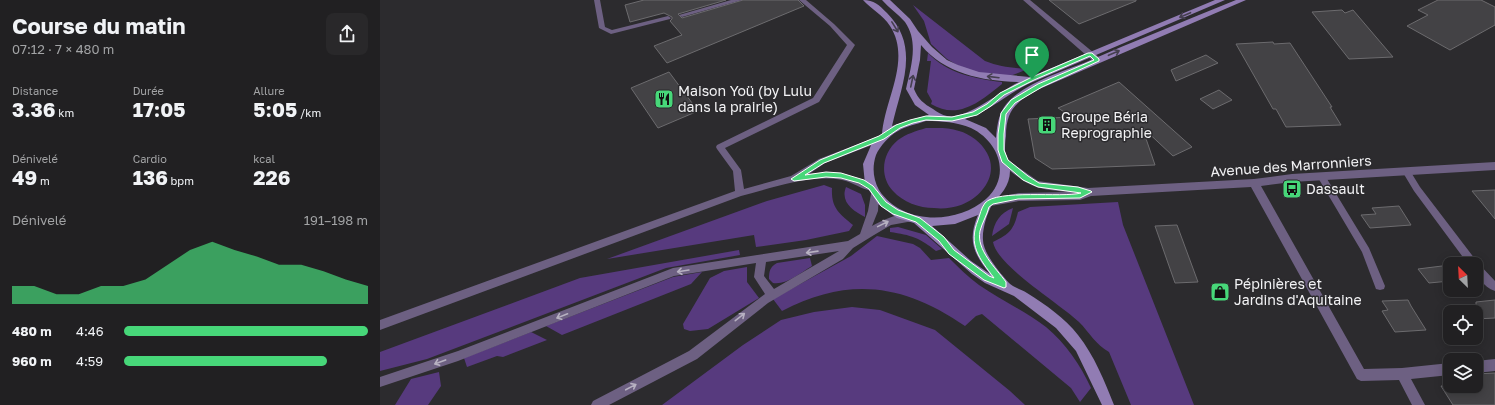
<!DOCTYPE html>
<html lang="fr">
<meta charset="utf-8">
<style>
body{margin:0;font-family:"Golos Text",sans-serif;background:#29282a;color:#f1f3f6;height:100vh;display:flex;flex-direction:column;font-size:15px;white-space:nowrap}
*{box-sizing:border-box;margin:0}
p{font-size:13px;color:#a2a3a5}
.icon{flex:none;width:22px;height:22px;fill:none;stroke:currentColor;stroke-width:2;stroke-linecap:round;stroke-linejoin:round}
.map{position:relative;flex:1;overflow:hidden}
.sheet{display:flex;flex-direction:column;background:#212022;width:380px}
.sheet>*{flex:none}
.needle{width:26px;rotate:336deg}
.tools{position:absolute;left:1063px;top:257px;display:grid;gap:8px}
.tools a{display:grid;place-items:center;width:40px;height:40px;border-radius:8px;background:#212022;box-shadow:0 2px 10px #0003,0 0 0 1px #3e3e40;font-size:20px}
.pin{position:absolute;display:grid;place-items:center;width:34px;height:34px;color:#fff;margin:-41px -17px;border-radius:50% 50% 50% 0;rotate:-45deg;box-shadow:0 0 4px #0007}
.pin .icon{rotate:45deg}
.round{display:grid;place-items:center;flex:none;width:42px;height:42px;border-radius:8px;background:#29282a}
.summary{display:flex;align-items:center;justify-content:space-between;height:68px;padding:0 12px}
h1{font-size:22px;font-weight:700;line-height:30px}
.metrics{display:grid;grid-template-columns:repeat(3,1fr);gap:6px;height:68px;padding:4px 12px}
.metrics div{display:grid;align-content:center}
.metrics b{font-size:20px;font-weight:700}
.metrics small{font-size:11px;font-weight:400}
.metrics p{font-size:11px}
.chart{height:112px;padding:8px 12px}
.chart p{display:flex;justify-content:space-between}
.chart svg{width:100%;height:72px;margin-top:4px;fill:#47d779;opacity:.7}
ul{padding:0 12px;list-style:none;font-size:13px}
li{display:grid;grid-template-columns:64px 48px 1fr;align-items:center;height:30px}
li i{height:10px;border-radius:5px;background:#47d779}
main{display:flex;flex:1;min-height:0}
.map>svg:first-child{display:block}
</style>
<main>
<section class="sheet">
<div class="summary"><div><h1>Course du matin</h1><p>07:12 · 7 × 480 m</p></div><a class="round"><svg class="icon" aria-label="share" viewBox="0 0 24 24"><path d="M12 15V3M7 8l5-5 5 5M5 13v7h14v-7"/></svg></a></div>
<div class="metrics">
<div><p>Distance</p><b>3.36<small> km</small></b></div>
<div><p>Durée</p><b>17:05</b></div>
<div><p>Allure</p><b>5:05<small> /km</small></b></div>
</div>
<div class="metrics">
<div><p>Dénivelé</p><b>49<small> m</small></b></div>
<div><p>Cardio</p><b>136<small> bpm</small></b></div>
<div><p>kcal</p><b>226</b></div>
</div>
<div class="chart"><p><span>Dénivelé</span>191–198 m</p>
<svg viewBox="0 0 160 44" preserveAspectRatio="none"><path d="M0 44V33L10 33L20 38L30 38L40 33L50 33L60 29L70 20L80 11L90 6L100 11L110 15L120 20L130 20L140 24L150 29L160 33V44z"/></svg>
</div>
<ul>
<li><b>480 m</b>4:46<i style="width:100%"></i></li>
<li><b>960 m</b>4:59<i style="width:83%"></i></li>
</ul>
</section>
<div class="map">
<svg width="1115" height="405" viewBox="0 0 1115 405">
<rect width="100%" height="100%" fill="#2c2b2e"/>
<path fill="#573a7e" d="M533,5l72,56c15,6 28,7 43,8l-18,7 -36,-4 -17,-7 -10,-6 -16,-15 -7,-23z
M548,53c18,20 48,26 74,29v2c-20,16 -43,37 -71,20l1,-3 -5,-9 4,-31h-4z
M546,128c11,0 22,-1 33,3 11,3 22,11 28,22 12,22 -5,44 -26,52 -9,3 -18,4 -27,3 -15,0 -31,-6 -41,-17 -14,-15 -11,-38 5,-51 8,-6 18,-9 28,-12z
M444,185l8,3c-1,20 7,25 21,37l-4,6 -43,9 -50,7 -2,-12 -147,24 160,-58z
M466,187l15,7 4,11v12c-12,-6 -25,-15 -19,-30z
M738,202l5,23 71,180h-63l-22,-53c-13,-7 -20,-20 -30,-30 -20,-19 -82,-56 -86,-80 17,-8 21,-13 25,-30l12,-5z
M633,208l-4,16 -17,12c2,-14 8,-23 21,-28z
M518,227l28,8 16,14 -6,2c-16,-13 -25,-16 -46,-19v-4z
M497,236l36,8 7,4 11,12 18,-2c10,10 19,19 30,27 22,15 46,26 67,42 20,17 34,37 45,61l-11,14 -9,-14 -89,-74 -6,2 -11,10c-61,-42 -116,-50 -183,-15l-9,-12 78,-43z
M359,250l1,5 -74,13 -239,91 -47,12v-19l200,-74z
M430,258l2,8c-12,7 -25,19 -39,17l-4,-4c0,-8 1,-12 8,-16z
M367,267v15l12,16 -51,31 -18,2 -6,-2 -1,-5 27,-46 14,-7z
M322,272l-11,12 -129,51 -16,-9 127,-49z
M472,307l28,3 55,20 75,61 15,14h-363l81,-60 38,-25 33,-8z
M151,332l16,8 -44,17 -6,-1 -30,11 -3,-9z
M59,372l2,14 -13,19h-33l16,-26z"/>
<path fill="#434245" stroke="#6c6b6e" d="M264,0h82l-48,14 4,4 61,-18h55l6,6 -137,57 -13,-17 28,-11 -12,-14 2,-2v-2l-8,-4 -34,9 -5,-17z
M669,0h87v1l-57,23z
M1058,0h43l14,7v18l-45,25 -43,-24 21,-11 -10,-5z
M962,10l3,3 8,-3 40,47 -44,2 -37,-47z
M893,42l1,2 16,-1 42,64h-2l11,18 -55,2 -10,-18h-3l-37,-65z
M826,55l12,8 -42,18 -5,-11z
M289,72l29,39 -40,17 -27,-40z
M739,82l73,65 -19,9 -31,-29 13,38 -103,4 -17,-11 -7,-39 44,-2 -14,-9z
M839,90l13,10 -19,9 -13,-10z
M1115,190v29l-23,-28z
M1019,206l12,19 -41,3 -9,-13 15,-1 -4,-6z
M797,225l21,57 -23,1 -20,-57z
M1070,265v16l-21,2 -11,-14z
M1028,300l3,6 15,24 -31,2 -13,-21 6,-1 -6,-9z
M1115,300v18l-19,1v-17z
M1115,373v32h-42l-12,-19h35v-12z"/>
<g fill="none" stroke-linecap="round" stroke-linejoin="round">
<path fill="#6d6082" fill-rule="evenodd" d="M214,0h6l5,27 7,3 56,-14 3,2 -1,1 -59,15 -12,-6z
M351,0h11l-60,17 -3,-2z
M419,0h7l28,24 21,21 -36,57 -94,46 16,22 3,19 47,-13 28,-17 63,-24 3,1 1,2 -1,2 -60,23 -16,11c24,-3 44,0 65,12l1,2 -1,2c-7,3 -23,-9 -32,-10 -33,-6 -69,8 -101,16l-361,134v-10l355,-129 -2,-20 -16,-22 -1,-2 1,-2 96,-47 34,-53 -17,-19z
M643,0h7l70,58v4h-6z
M1026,168l3,1 11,18 58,76 17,18v10c-12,-4 -19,-15 -19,-27h-8l-54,-73 -12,-20z
M941,173l3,1 45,74 16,38 -1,3 -4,1 -4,-1 -14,-37 -45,-76z
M495,191l3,1 1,2 -1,17 -6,15c11,-6 29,-15 41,-11l2,3 -2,3 -22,4 -17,10 -21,13 -10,11 -75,44 -71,56 -88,46h-18l2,-4 96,-50 76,-57 -11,-17 2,-14 -82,13 -216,85 -78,26v-10l78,-26 215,-83 175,-27 12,-7 8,-23 3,-17 1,-2zM459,251l-65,38 -10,-13 2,-14z"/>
<path fill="#6d6082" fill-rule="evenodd" d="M625,158l33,23 50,7 166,-9 38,-5 203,-12v8l-203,12 -31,4 103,183 38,-1 48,-5v12l-39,4 14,26h-13l-13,-25 -38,1 -4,-2 -106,-192 -160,9 -11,4 -61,1 -28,5 -4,-1 -1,-3 1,-3 32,-6 49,-1c-36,-3 -38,-6 -66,-27l-2,-3 2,-3z
M1115,359v12l-19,2v-12z"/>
<path fill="#917cb3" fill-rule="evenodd" d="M483,0c11,0 16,5 24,13 34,34 14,73 5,113l37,-11 -14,-10 -9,-16c5,-22 13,-47 -1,-67 -7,-8 -16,-14 -23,-22h8l20,19 8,12 14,16 15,13 11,5 21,7 51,5 185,-77h10l-197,84c-22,11 -40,28 -63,35l21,9 10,10c1,-14 3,-28 14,-38 20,-19 49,-27 74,-37 50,-22 101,-42 152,-63h10l-209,90c-21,12 -31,20 -31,46 -1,5 -1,11 -1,15 2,8 5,11 5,20 0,15 -10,24 -18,34 -5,8 -10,25 -9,35 0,13 17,33 26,43 4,4 13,7 18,10 19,12 38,25 51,42 16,20 27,47 36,70h-12l-26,-54 -20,-23 -42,-32 -29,-13 -13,-9 -58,-51 -17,-5 -19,-14 -13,-20 -2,-20 9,-21 10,-8c2,-35 30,-75 8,-109 -7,-11 -19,-17 -27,-26zM541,45c24,29 61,36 98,37 -19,9 -52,38 -72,34 -5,-1 -10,-4 -14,-7 -9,-5 -15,-10 -19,-20l6,-29zM546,121c16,0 31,1 45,7 29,14 40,49 15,71 -30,26 -84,26 -107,-9 -6,-11 -7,-23 -3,-35 4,-9 13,-19 22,-24 8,-5 19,-7 28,-10zM598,215c-11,26 -4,39 12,59l-19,-13 -39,-35 23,-2z"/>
</g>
<defs><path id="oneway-shaft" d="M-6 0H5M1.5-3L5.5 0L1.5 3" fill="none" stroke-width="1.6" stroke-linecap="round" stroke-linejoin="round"/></defs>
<g stroke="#453f4f">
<use href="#oneway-shaft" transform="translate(805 15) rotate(157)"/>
<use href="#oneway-shaft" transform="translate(515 27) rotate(58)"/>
<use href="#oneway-shaft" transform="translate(734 53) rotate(-23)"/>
<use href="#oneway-shaft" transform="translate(613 77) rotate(-173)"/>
<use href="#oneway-shaft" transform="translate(532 81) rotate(-78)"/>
</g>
<g stroke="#b7b1c1">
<use href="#oneway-shaft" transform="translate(503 224) rotate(-26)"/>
<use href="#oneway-shaft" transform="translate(432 252) rotate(172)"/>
<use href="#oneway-shaft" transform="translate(303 271) rotate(171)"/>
<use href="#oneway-shaft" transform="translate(182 316) rotate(158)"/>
<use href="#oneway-shaft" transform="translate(360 317) rotate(-38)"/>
<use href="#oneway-shaft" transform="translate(60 362) rotate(160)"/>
<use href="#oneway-shaft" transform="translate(251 387) rotate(-28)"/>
</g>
<path fill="#47d779" stroke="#fff" fill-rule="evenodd" d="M708,53h4l7,6v2l-57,26 -27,16 -9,11 -2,20v16l4,10 20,16 11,7 39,4 13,4 1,1 -12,6 -62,1 -25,5 -4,3c-2,8 -7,16 -9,24 -4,19 16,37 26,51v5l-2,1 -20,-8 -35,-26 -10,-13 -23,-19 -23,-8 -12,-8 -12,-17 -10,-6 -18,-5 -15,-1 -32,4 -3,-2 29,-19 59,-24 17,-11 14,-5 16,-4 26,1 21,-5 14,-8 13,-11 30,-15zM710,56l4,4 -56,24 -27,16 -10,13 -3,21v16l4,12 21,18 15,7 43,6c-19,5 -84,-4 -96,10 -4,5 -5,12 -7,17 -10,25 1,38 16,58l-5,-2 -35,-26 -10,-13 -24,-19 -22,-8 -12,-8 -13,-16 -9,-6 -23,-7 -15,-1 -21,3 19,-12 60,-24 16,-11 13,-5 13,-3 26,1 25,-6 14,-9 13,-11 30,-15z"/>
<defs>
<g id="restaurant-square" transform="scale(1)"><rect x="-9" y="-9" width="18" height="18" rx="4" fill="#47d779" stroke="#2c2b2e"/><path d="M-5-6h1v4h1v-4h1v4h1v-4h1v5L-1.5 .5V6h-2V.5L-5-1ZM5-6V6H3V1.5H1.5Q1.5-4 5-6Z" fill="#111"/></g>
<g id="building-square" transform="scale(1)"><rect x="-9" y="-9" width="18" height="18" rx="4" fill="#47d779" stroke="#2c2b2e"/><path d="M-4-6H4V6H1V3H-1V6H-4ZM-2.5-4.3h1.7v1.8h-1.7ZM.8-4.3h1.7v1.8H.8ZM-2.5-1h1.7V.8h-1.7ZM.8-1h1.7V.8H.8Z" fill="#111"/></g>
<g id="bus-square" transform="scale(1)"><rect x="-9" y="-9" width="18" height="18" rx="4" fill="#47d779" stroke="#2c2b2e"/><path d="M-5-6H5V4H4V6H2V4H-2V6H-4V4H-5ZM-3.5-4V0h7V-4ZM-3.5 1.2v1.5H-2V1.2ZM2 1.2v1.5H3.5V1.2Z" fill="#111"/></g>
<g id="shop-square" transform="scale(1)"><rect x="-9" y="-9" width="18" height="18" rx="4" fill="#47d779" stroke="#2c2b2e"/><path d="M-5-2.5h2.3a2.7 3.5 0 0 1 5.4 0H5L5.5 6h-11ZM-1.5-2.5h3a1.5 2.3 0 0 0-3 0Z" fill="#111"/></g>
</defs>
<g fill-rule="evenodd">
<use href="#restaurant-square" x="284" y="99"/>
<use href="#building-square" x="667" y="125"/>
<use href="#bus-square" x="912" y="189"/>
<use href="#shop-square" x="840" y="292"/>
</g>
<g text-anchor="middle" stroke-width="3" stroke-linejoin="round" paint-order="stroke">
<g font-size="14" fill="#f3f3f5" stroke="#2c2b2e" text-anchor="start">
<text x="298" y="96">Maison Yoü (by Lulu<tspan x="298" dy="16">dans la prairie)</tspan></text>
<text x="681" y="122">Groupe Béria<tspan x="681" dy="16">Reprographie</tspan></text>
<text x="926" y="194">Dassault</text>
<text x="854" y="289">Pépinières et<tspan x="854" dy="16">Jardins d'Aquitaine</tspan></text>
</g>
<g font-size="14" fill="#f3f3f5" stroke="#2c2b2e">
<text transform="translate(911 166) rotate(-4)" y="5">Avenue des Marronniers</text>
</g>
</g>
</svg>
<div class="tools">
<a><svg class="needle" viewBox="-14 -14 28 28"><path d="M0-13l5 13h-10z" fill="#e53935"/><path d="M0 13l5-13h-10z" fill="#a2a3a5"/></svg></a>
<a><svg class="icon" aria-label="locate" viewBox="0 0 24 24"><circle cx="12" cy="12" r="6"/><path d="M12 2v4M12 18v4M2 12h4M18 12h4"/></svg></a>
<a><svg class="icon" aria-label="layers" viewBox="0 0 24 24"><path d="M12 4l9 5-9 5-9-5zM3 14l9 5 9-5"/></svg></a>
</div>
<div class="pin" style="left:652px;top:79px;background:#1e9e55"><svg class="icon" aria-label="arrive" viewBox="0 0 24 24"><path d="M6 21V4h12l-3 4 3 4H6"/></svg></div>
</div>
</main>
